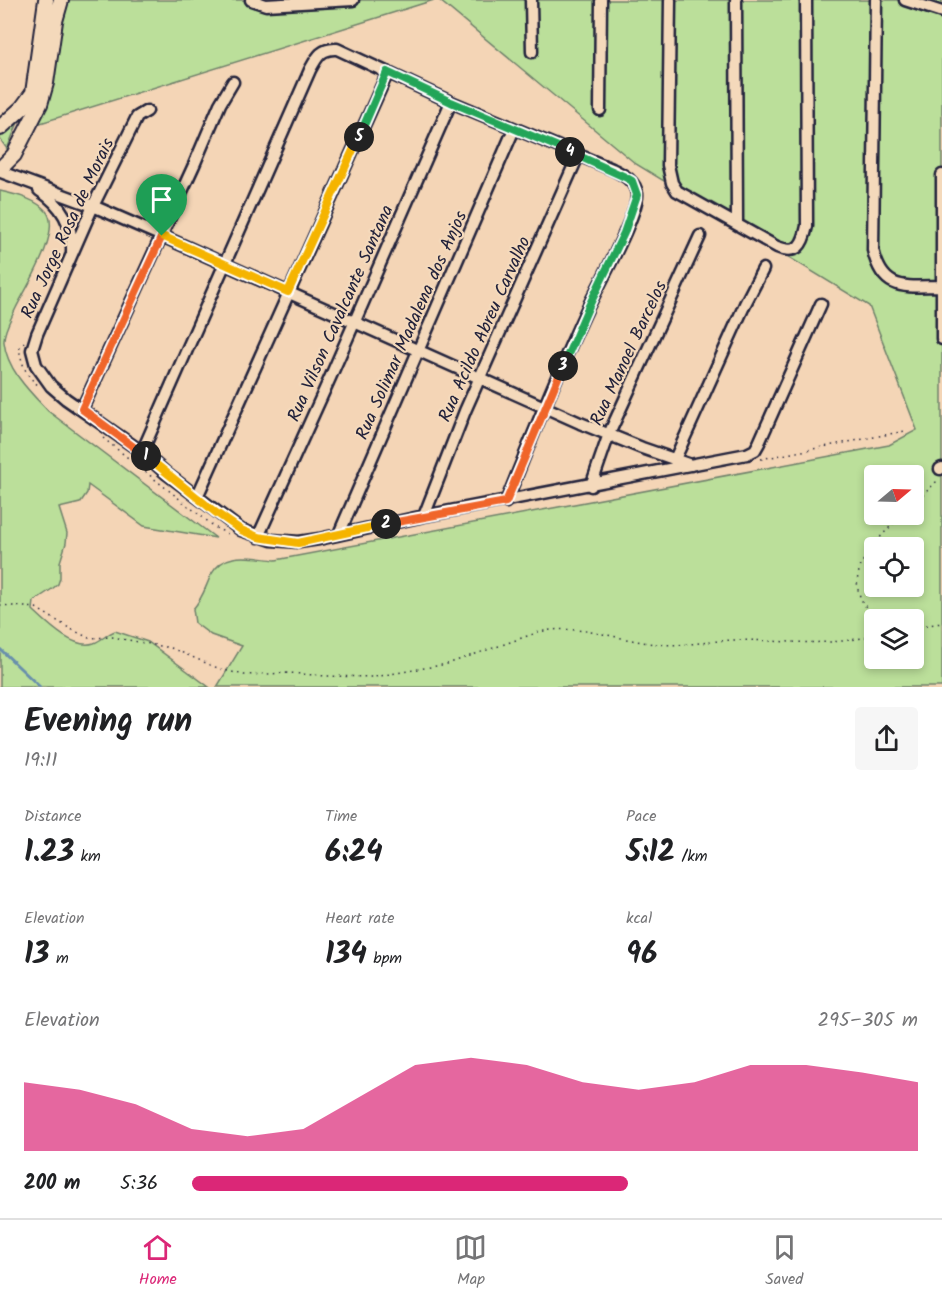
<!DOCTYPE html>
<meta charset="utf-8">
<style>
body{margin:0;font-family:Kalam,sans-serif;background:#f6f6f6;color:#202124;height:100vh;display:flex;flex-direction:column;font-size:22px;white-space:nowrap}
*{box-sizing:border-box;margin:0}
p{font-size:20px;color:#757577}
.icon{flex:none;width:33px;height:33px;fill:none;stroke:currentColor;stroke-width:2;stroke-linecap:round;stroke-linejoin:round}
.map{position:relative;height:687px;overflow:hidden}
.drawer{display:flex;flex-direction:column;background:#fff;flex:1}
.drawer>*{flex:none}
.needle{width:39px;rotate:71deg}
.controls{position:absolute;left:864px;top:465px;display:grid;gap:12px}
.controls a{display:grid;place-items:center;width:60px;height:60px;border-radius:6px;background:#fff;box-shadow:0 3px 9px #0003;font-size:30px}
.pin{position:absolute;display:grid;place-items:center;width:51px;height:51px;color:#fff;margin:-62px -26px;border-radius:50% 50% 50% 0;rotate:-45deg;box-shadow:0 0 6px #0007}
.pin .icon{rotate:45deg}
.km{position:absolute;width:30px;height:30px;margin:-15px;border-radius:50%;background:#222;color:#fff;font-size:16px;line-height:30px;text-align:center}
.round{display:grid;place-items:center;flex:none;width:63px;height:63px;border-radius:6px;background:#f6f6f6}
.summary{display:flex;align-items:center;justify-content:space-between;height:102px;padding:0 24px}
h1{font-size:33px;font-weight:600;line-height:45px}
.figures{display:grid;grid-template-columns:repeat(3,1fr);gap:9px;height:102px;padding:6px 24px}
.figures div{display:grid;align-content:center}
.figures b{font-size:30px;font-weight:600}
.figures small{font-size:16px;font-weight:400}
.figures p{font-size:16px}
.chart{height:168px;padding:12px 24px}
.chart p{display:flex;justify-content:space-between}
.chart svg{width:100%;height:108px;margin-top:6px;fill:#db2777;opacity:.7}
ul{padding:0 24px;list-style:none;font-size:20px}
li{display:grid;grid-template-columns:96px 72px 1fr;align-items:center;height:45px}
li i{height:15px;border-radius:8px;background:#db2777}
.tab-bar{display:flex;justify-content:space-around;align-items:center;height:84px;border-top:2px solid #e0e0e0;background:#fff;font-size:16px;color:#757577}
.tab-bar a{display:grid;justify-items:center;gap:3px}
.tab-bar .on{color:#db2777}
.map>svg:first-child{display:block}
</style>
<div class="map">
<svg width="942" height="687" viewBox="0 0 942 687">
<rect width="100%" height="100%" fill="#f4d5b6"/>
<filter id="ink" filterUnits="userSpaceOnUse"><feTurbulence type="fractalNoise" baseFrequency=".0167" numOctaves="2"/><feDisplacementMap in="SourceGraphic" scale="12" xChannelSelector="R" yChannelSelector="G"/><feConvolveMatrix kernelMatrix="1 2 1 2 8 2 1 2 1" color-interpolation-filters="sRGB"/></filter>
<g filter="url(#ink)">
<path fill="#bbdf9a" stroke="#6e806a" stroke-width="1.5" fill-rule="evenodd" d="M50,0h384l-403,126z
M439,0h503v687h-725l25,-41 -31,-11 -16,-12 -2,-14c10,-11 12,-21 18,-34 14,-26 41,-17 65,-15l613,-115 28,-15 -48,-124 -233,-142zM874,476h40v38h-40zM874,548h40v38h-40zM874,620h40v38h-40z
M19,120l-12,29 -7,-10v-4z
M0,191c16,4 34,7 46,20 17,19 -20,77 -30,97 -4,9 -13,23 -12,34 3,28 26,50 44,69l168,127 -72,-12 -56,-41 -1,8 -7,10 -21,5 8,25 -1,10 -6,19v16l-2,6 -6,5 -18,12 -1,9c14,13 40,40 61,33 8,-3 13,-9 21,-12l33,11 61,45h-209z"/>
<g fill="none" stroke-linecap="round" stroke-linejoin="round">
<path stroke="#688fac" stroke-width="3" d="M0,649l40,38"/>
<g stroke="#22223b" stroke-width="15">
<path id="street" d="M251,0l15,5 87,-5
M531,0l1,52
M670,0l-2,165 4,18 5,8 100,56c21,8 26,-2 30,-21l-1,-226
M736,0l1,224
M876,0l-3,250c10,43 33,36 69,36
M905,0l37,12
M600,110l1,-110
M147,111l-10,6 -44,89 -56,128 -5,16 4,15 15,21 15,13 76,53 25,22 74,56 31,10 27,2 20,-3 105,-23 323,-62 8,-4 4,-7 62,-139
M1,172l92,34 69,30 418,187 62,25 49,17
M942,175v164
M39,190c23,15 34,34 33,62
M82,409l112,-244 26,-61 13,-22
M142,452l168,-382c7,-13 11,-22 27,-21l114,53 161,67c11,6 23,11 25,25 2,18 -39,93 -49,113 -30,64 -56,130 -82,195
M675,459l70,-155 18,-35
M940,469l2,-1
M591,486l18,-52 91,-198
M197,497l191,-425
M424,516l41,-105 113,-255
M339,534l175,-405
M258,537l72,-159 121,-276"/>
</g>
<g stroke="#22223b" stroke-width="18">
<path id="secondary" d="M0,128l22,-20 11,-15 13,-93
M3,166l11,-11 26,-51 6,-21 9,-62 6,-21"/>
</g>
<path stroke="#22223b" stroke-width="1.5" stroke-dasharray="1.5 4.5" stroke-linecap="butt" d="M24,342l-5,6c3,16 6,27 20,38
M103,438l113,90 14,7
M761,459l144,-28
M914,504l22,-22 1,-4
M0,605l36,3 33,20 20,10 23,-1 59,11 49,21 24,6 45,-2 36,3 49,1 73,-13 92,-32c38,-9 80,8 117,12 26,3 52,-3 78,-4 48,0 93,8 140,-5
M878,620c-46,-40 -5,-76 25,-106
M914,627l28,-4"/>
<use href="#street" stroke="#f4d9bb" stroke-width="10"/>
<use href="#secondary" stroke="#f4d9bb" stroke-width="14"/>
</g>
</g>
<g fill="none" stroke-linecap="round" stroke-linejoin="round" filter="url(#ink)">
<g stroke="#fff" stroke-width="12">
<path id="split-1" d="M146,456l-64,-47 80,-173"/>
</g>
<g stroke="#fff" stroke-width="12">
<path id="split-2" d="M146,456l69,56 26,18 17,7 40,6 88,-19"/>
</g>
<g stroke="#fff" stroke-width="12">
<path id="split-3" d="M386,524l120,-22 57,-136"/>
</g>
<g stroke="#fff" stroke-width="12">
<path id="split-4" d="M563,366l25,-58 36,-75 13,-38 -5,-14 -7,-4 -55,-25"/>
</g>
<g stroke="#fff" stroke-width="12">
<path id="split-5" d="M359,137l28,-65 64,30 119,50"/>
</g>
<g stroke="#fff" stroke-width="12">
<path id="split-6" d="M162,236l126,56 71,-155"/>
</g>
<use href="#split-1" stroke="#f0652b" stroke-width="8"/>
<use href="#split-2" stroke="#f5b400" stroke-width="8"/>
<use href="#split-3" stroke="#f0652b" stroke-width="8"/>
<use href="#split-4" stroke="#22a559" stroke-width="8"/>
<use href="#split-5" stroke="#22a559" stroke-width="8"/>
<use href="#split-6" stroke="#f5b400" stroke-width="8"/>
</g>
<g text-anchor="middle" stroke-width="4.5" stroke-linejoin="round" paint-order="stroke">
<g font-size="18" fill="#22223b" stroke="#f4d9bb">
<text transform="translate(67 228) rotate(-65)" y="6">Rua Jorge Rosa de Morais</text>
<text transform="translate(340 313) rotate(-66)" y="6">Rua Vilson Cavalcante Santana</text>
<text transform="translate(411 325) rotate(-66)" y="6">Rua Solimar Madalena dos Anjos</text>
<text transform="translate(484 329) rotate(-66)" y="6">Rua Acildo Abreu Carvalho</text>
<text transform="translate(628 353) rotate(-65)" y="6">Rua Manoel Barcelos</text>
</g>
</g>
</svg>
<div class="controls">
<a><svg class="needle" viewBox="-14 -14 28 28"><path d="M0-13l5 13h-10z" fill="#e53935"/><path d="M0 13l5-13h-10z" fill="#757577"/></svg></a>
<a><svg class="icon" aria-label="locate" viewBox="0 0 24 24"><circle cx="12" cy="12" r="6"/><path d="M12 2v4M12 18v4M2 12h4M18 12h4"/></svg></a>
<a><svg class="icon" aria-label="layers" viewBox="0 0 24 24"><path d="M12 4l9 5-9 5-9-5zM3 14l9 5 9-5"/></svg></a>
</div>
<div class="pin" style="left:162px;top:236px;background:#1e9e55"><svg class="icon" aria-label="arrive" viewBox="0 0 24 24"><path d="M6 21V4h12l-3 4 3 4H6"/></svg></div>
<b class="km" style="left:146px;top:456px">1</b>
<b class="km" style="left:386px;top:524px">2</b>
<b class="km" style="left:563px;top:366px">3</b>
<b class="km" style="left:570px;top:152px">4</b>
<b class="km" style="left:359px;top:137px">5</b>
</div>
<section class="drawer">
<div class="summary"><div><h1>Evening run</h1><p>19:11</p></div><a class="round"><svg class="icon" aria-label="share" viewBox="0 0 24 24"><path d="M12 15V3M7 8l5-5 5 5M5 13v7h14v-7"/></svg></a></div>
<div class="figures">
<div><p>Distance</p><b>1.23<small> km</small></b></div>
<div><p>Time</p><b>6:24</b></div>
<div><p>Pace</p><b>5:12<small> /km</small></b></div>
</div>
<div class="figures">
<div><p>Elevation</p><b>13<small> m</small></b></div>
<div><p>Heart rate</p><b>134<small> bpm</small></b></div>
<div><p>kcal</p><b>96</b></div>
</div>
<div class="chart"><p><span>Elevation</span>295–305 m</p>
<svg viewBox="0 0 160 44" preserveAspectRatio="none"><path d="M0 44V16L10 19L20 25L30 35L40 38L50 35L60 22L70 9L80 6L90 9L100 16L110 19L120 16L130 9L140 9L150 12L160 16V44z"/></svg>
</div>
<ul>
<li><b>200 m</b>5:36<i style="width:60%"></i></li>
</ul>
</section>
<nav class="tab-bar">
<a class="on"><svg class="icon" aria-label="home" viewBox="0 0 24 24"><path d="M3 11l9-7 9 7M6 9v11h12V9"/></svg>Home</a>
<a><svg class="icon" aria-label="map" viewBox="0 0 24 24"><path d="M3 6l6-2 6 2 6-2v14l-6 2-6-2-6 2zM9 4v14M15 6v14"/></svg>Map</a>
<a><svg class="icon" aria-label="saved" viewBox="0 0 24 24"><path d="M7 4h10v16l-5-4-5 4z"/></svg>Saved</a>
</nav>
